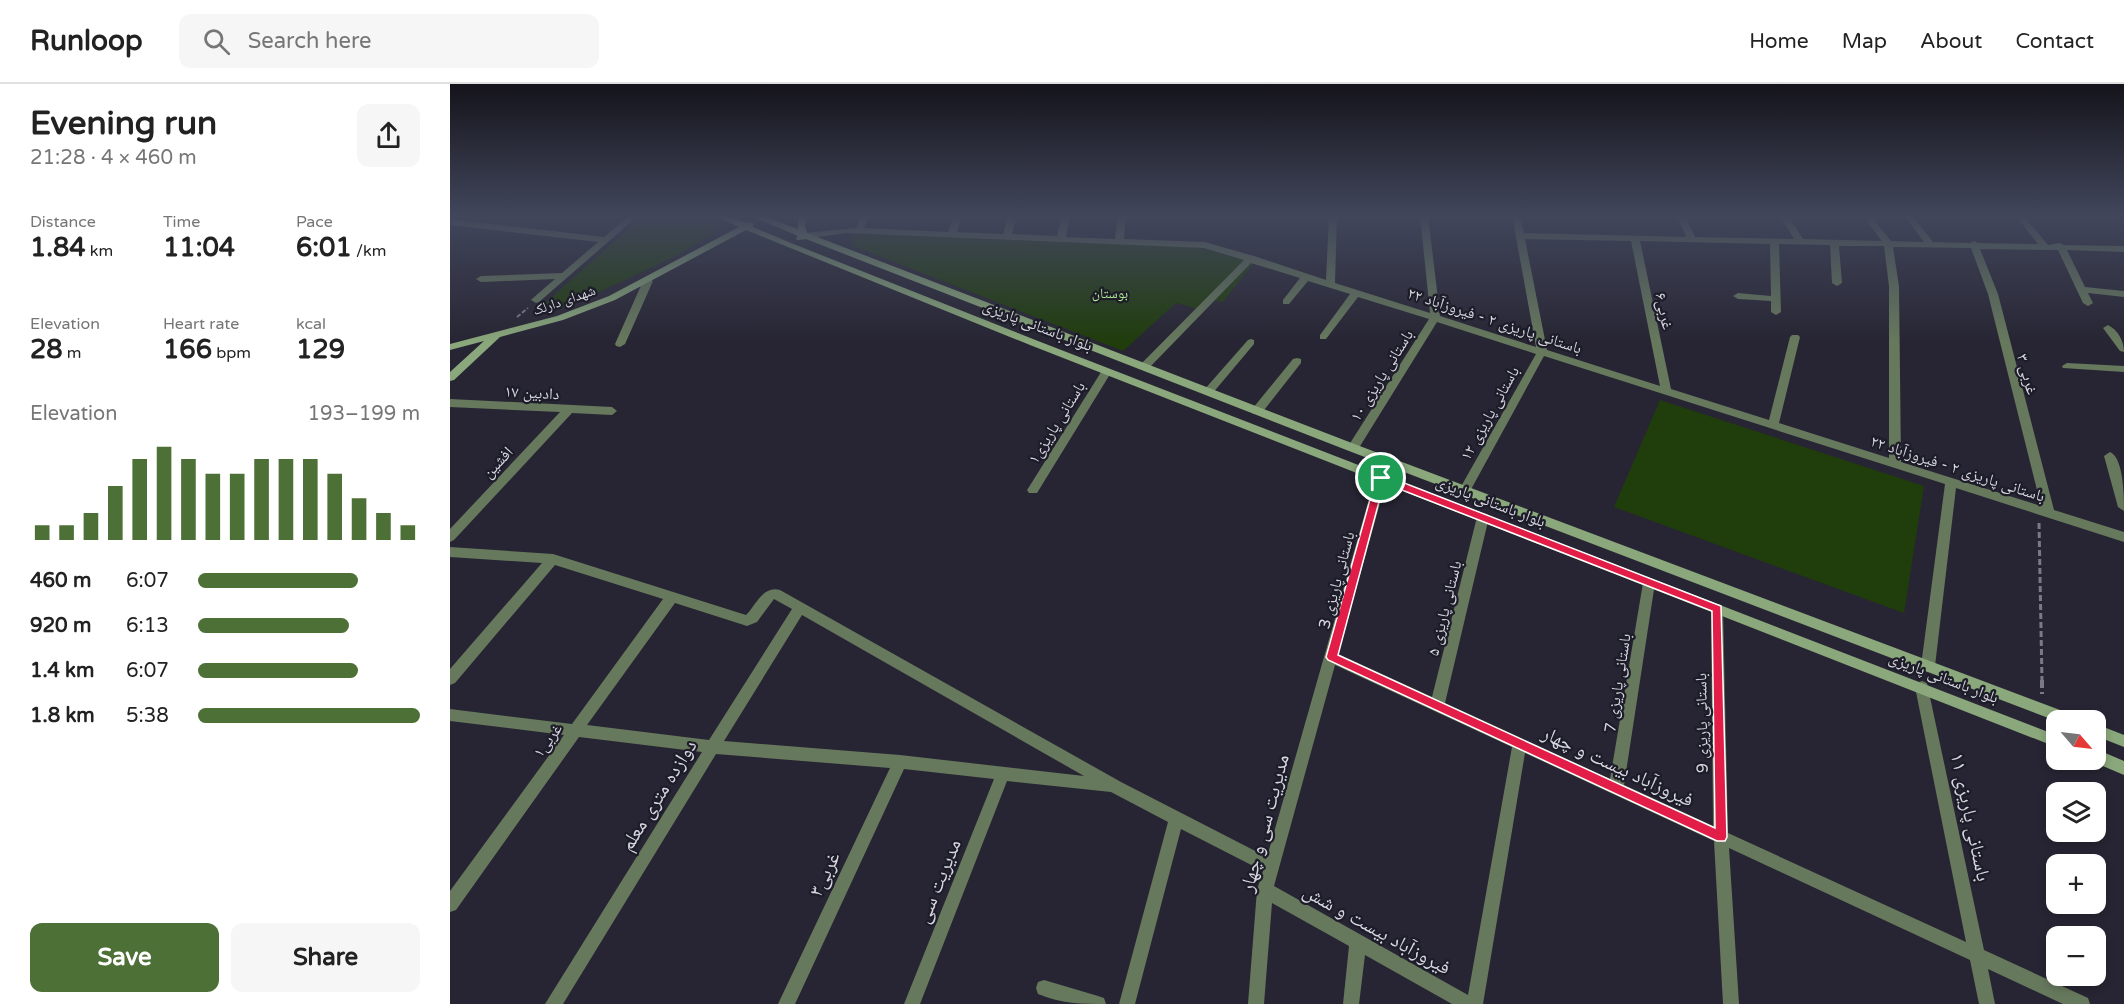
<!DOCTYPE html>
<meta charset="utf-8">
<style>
body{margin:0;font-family:"Varela Round","Noto Naskh Arabic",sans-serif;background:#f6f6f6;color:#222;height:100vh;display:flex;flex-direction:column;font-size:22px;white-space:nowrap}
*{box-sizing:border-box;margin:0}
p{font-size:20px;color:#767676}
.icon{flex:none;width:33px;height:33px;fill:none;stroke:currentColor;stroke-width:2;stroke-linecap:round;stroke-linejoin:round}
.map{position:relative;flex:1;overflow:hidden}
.side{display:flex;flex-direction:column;background:#fff;width:450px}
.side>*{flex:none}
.needle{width:39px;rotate:118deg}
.buttons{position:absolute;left:1596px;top:626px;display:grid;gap:12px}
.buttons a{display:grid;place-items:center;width:60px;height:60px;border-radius:12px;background:#fff;box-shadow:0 3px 9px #0003;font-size:30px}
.pin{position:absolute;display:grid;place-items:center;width:51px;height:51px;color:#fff;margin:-26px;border:3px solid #fff;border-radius:50%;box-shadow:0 2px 6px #0007}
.round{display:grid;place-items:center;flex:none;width:63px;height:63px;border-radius:12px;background:#f6f6f6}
.overview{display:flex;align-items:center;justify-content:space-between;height:102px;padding:0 30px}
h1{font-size:33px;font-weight:700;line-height:45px}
.metrics{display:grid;grid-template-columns:repeat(3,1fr);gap:9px;height:102px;padding:6px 30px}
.metrics div{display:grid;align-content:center}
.metrics b{font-size:26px;font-weight:700}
.metrics small{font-size:16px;font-weight:400}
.metrics p{font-size:16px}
.chart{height:168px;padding:12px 30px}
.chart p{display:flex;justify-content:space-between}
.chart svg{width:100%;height:108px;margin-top:6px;stroke:#4d7036;stroke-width:6}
.action{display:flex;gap:12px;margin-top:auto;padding:12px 30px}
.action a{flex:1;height:69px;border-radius:12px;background:#4d7036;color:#fff;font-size:24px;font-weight:700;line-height:69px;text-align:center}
.action a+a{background:#f6f6f6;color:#222}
ul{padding:0 30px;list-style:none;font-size:20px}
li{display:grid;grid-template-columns:96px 72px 1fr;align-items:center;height:45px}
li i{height:15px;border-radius:8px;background:#4d7036}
header{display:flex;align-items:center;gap:36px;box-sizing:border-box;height:84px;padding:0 30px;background:#fff;border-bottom:2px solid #e0e0e0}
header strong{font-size:28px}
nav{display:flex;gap:33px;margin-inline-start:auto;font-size:21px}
.search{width:420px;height:54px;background:#f6f6f6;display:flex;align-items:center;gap:15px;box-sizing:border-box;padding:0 21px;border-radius:12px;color:#767676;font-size:22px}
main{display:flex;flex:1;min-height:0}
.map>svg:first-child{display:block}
</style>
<header>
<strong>Runloop</strong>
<div class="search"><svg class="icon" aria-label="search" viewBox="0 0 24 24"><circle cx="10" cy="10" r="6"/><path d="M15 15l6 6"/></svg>Search here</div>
<nav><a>Home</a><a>Map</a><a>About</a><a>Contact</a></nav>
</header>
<main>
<section class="side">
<div class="overview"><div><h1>Evening run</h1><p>21:28 · 4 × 460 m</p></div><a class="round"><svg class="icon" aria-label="share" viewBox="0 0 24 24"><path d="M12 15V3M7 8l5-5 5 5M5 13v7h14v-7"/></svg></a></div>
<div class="metrics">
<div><p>Distance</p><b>1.84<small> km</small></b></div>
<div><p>Time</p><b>11:04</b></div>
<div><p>Pace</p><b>6:01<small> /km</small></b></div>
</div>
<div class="metrics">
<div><p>Elevation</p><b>28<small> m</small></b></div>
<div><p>Heart rate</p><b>166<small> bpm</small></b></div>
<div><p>kcal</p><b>129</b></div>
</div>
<div class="chart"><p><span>Elevation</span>193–199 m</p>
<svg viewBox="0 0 160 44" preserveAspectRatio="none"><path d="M5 44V38M15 44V38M25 44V33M35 44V22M45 44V11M55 44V6M65 44V11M75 44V17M85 44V17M95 44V11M105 44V11M115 44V11M125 44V17M135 44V27M145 44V33M155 44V38"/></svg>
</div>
<ul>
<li><b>460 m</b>6:07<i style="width:72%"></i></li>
<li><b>920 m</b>6:13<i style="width:68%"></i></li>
<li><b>1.4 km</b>6:07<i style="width:72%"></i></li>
<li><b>1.8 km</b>5:38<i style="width:100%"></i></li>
</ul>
<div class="action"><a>Save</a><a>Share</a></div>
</section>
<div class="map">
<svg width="1674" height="920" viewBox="0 0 1674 920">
<rect width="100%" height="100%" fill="#272533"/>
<path fill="#203d0c" d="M194,131h67l12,5 -9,14 -42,24 -105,49 -23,1 1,-5z
M411,150l328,13 16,2 49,14 -31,39 -15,-3 -10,10 -22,-6 -53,48 -270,-105 -1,-10z
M1210,316l264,86 -20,127 -290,-106z"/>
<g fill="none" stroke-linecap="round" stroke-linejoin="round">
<path stroke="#7b7985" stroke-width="2" stroke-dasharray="4.5 2" stroke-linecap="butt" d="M67,233l11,-9"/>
<path stroke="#7b7985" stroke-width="3" stroke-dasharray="6 3" stroke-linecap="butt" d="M1589,439l3,158"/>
<path stroke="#7b7985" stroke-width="4" stroke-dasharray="8 4" stroke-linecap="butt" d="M1592,596v14"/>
<path fill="#67795d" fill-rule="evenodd" d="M180,131h9l-100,87 -3,1 -5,-3 2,-2 22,-19 -74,3 -5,-3 5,-3 81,-3 36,-31 -148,-17v-6l154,18z
M411,131h8l-5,13 84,4 6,-17h8l-5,17 46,2 6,-19h8l-5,19 45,2 5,-21h8l-4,22 49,2 3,-24h8l-2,24 81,3 49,14 72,24 3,-65h8l-2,68 95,30 -10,-98h8l12,101 96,31 -24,-132h8l4,18 162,4 -9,-22h8l10,22 99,2 -14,-24h8l15,24 79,2 -20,-26h8l21,26 33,1 -20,-27h8l21,27 37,1 4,-2 4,2 60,1 -23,-29h8l25,30 12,-2 4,2 60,1v6l-57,-2 18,37 39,4v6l-36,-4 5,10 -5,3 -5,-3 -25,-53 -78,-1 18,45 56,216 70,22v10l-168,-54 -21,178 -2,4 -5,2 -5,-2 -2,-4 24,-182 -401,-128 -75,137 -4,1 -6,-4 77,-136 -99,-32 -80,129 -4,1 -6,-4 82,-129 -71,-22 -32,42h-6v-4l30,-41 -42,-13 -19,23h-6v-4l17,-22 -49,-15 -103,106h-8v-4l104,-105 -40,-12 -358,-15 -42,6 -4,-3 4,-3 52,-5zM1075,155l106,2 29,145 -113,-36zM1190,157l130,3 1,52 -33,-3 -5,3 5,3 33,2v11l5,3 5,-3 -2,-68 51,1 2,38 5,3 5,-3 -3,-37h45l5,40v172l-110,-35 21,-86 -2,-2h-6l-2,2 -21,83 -98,-31zM1443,163l78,1 17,46 53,212 -140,-44 -2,-176z
M198,194l5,3 -28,63 -5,3 -4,-1 -1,-2 28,-63z
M1658,241c10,5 16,16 16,27l-4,-1 -17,-23z
M801,255l3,1v4l-42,50h-8l-1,-2 1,-2 44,-50z
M847,274l4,1v4l-40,51h-8l-1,-3 1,-3 40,-49z
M1617,279l57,3v6l-61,-4 -1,-2z
M657,284l5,3 -75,122h-8l-2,-3 2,-3 74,-118z
M0,315l162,8 5,4 -5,4 -40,-2 -118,127 -4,2v-13l110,-117 -110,-5z
M1660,368c14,6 14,46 14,59l-6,-4 -14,-51z
M931,390l6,4 -49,176 94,43 45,-180 6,-4 4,1 2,3 -44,186 165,76 33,-196 2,-4h8l2,4 -31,202 89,41 -2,-217 2,-4 4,-1 4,1 2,4 5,224 238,109 -51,-255 2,-4 5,-2 5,2 57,267 104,48 2,6h-27l-75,-35 7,35h-16l-9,-44 -241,-112 10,156h-16l-9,-163 -189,-88 -42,251h-31l-87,-49 -6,49h-16l6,-58 -77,-43 -8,101h-16l9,-114 6,-19 -82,-42 -46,175h-16l49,-182 -57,-30 -104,-11 -87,223h-16l90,-225 -90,-10 -109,235h-17l112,-236 -174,-14 -153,250h-18l157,-252 -123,-15 -123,173 -6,2v-21l114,-156 -114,-14v-12l122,15 91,-125 -108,-34 -100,118 -5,2v-16l92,-106 -92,-6v-10l103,7 193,61c10,-10 17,-30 34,-25l341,192 146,75 108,-379zM324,515l18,10 -83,131 -122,-15 88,-122 72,23 10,-4zM352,531l282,161 -184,-21 -176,-14zM885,581l177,82 -44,248 -194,-109z
M594,896l54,16 6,2 2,6c-25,0 -44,0 -68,-10l-2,-6 2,-6z"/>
<path fill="#8aa87b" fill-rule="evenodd" d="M263,131c14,-1 26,8 40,8v4l38,16 247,98 1018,394v12l-1026,-402 -284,-115 -131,70 -52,20 -63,17 -46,43 -4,1v-9l34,-31 -34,9v-6l107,-28 52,-20 130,-69z
M299,131h11l38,14 1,-14h8l-2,11 2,7 550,212 719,271 2,4 -22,1 -707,-270 -543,-212 -9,1 -1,-2 2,-2z
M1646,640l28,11v12l-28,-11z
M1646,665l28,12v14l-33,-14 -1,-2h6z"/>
</g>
<linearGradient id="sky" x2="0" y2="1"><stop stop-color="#15141c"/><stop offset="0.51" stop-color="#41465b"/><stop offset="1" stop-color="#41465b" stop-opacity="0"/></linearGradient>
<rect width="1674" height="259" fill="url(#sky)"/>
<path fill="#e11d48" stroke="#fff" stroke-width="1.5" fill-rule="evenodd" d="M931,390l340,132 6,231 -2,4h-8l-389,-181 -2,-3 50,-179zM934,399l328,128 3,217 -377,-173z"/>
<g text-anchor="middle" stroke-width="4.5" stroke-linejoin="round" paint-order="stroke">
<g font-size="14" fill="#b1ed90" stroke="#1d1c29">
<text x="660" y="214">بوستان</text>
</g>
<g font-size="14" fill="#d7d6e0" stroke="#1d1c29">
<text transform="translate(114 216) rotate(-19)" y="5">شهدای دارلک</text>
</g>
<g font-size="16" fill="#d7d6e0" stroke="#1d1c29">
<text transform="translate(1215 227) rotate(78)" y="6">غربی۶</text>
<text transform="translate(1045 236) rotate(18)" y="6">باستانی پاریزی ۲ - فیروزآباد ۲۲</text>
<text transform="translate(588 241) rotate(21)" y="6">بلوار باستانی پاریزی</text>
<text transform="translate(1578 290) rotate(75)" y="6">غربی ۳</text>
<text transform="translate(931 291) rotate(-58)" y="6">باستانی پاریزی ۱۰</text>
<text transform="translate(82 308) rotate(3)" y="6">دادبین ۱۷</text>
<text transform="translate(1039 329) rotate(-61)" y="6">باستانی پاریزی ۱۲</text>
<text transform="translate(606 338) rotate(-58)" y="6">باستانی پاریزی۱</text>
<text transform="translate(47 378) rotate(-47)" y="6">افشین</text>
<text transform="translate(1508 384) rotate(18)" y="6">باستانی پاریزی ۲ - فیروزآباد ۲۲</text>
<text transform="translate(1041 417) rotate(21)" y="6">بلوار باستانی پاریزی</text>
<text transform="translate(886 496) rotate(-75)" y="6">باستانی پاریزی 3</text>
<text transform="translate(994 524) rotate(-76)" y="6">باستانی پاریزی ۵</text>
<text transform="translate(1494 593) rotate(21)" y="6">بلوار باستانی پاریزی</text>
<text transform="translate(1167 599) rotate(-81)" y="6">باستانی پاریزی 7</text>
<text transform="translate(1251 639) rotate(-91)" y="6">باستانی پاریزی 9</text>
<text transform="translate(97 656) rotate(-54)" y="6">غربی۱</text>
</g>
<g font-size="20" fill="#d7d6e0" stroke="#1d1c29">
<text transform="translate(1168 682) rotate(25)" y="7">فیروزآباد بیست و چهار</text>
<text transform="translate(208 711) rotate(-58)" y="7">دوازده متری معلم</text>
<text transform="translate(1521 733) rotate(78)" y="7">باستانی پاریزی ۱۱</text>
<text transform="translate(814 739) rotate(-75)" y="7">مدیریت سی و چهار</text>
<text transform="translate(374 790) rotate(-65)" y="7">غربی۳</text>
<text transform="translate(488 797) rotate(-68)" y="7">مدیریت سی</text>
<text transform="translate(927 845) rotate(29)" y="7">فیروزآباد بیست و شش</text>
</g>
</g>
</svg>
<div class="buttons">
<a><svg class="needle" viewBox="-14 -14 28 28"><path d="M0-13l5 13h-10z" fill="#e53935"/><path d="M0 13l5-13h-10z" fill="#767676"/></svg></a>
<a><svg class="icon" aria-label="layers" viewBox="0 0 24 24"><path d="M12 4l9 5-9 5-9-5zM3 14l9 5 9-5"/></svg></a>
<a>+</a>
<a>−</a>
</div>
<div class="pin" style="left:931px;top:394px;background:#1e9e55"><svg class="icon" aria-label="arrive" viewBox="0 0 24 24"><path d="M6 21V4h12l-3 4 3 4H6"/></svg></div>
</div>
</main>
